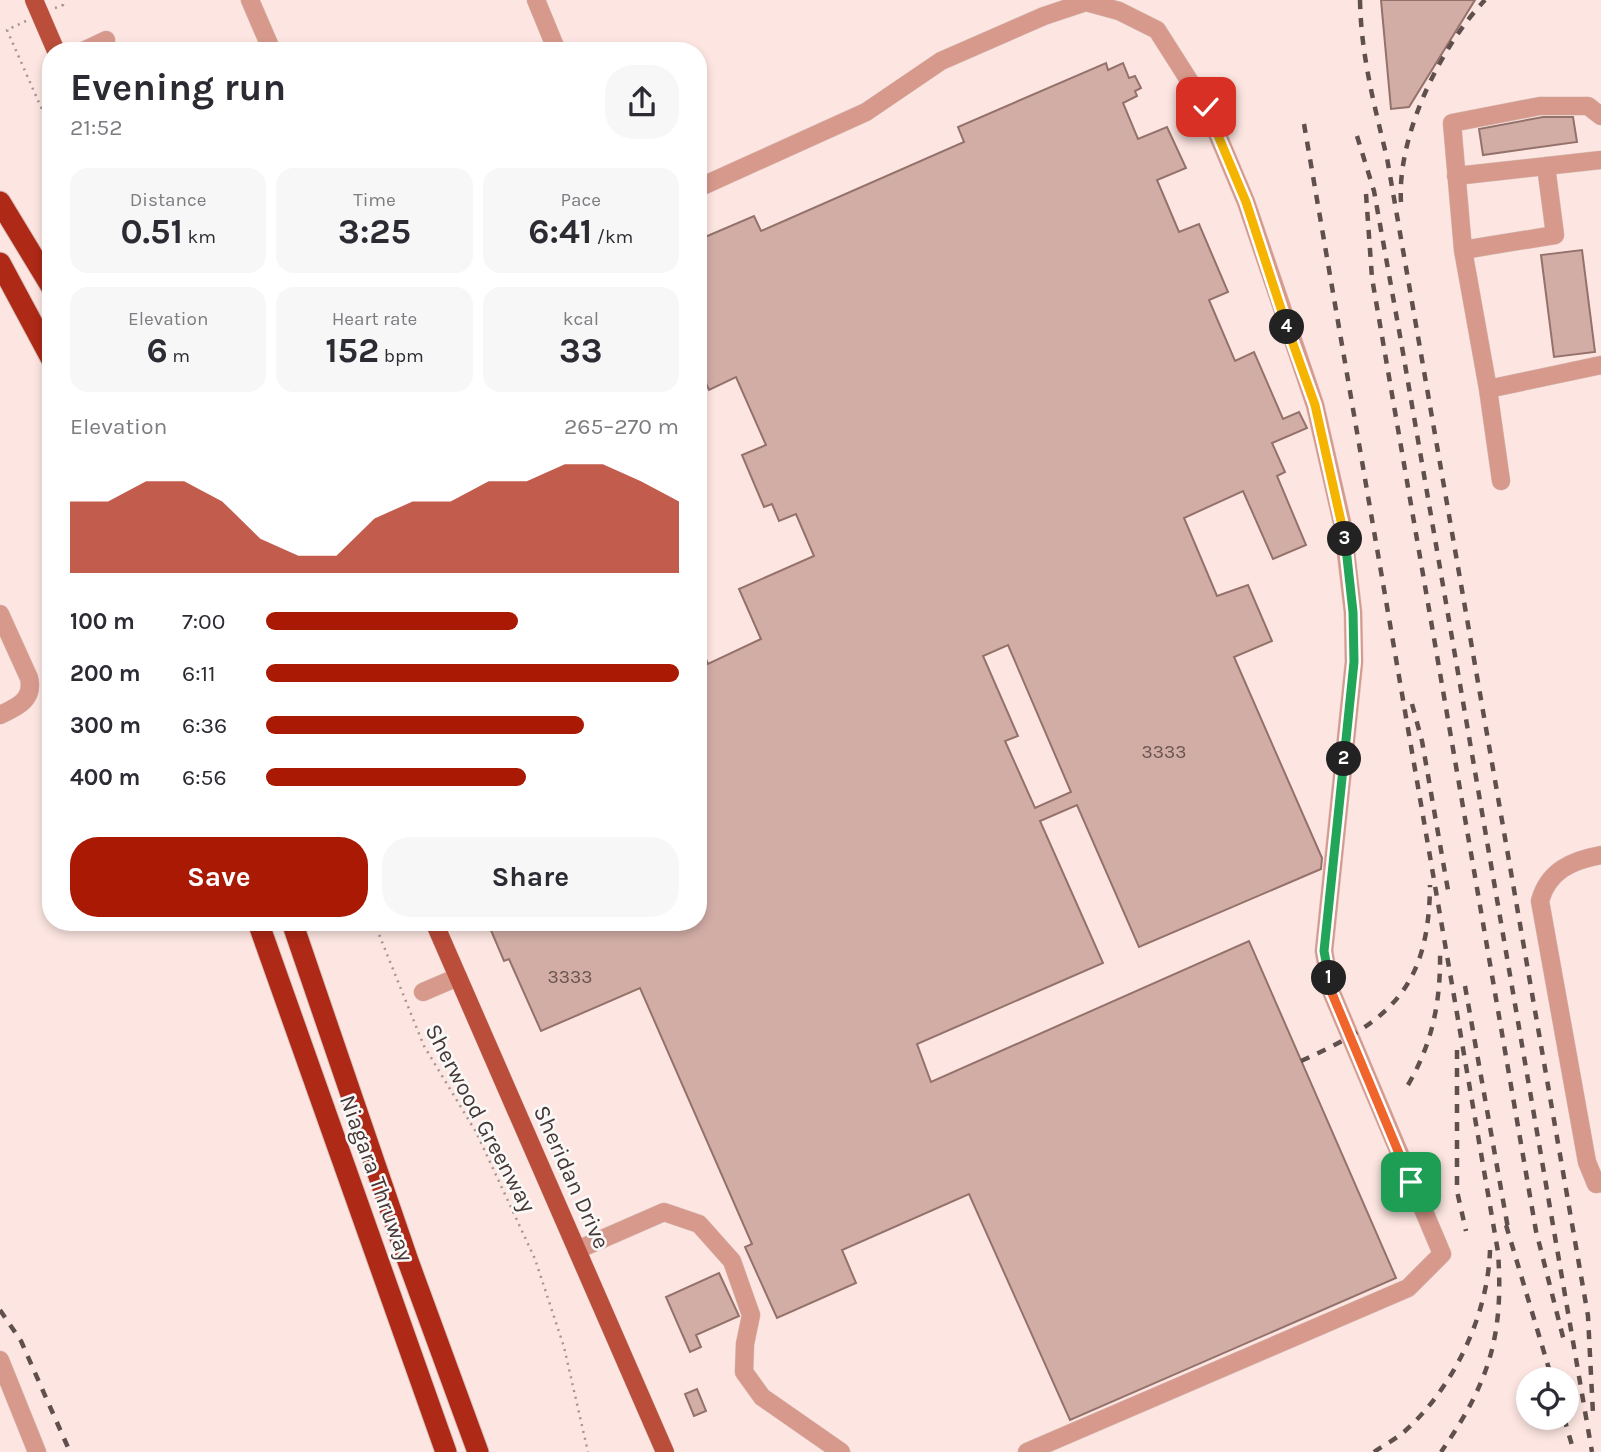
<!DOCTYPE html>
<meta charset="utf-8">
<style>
body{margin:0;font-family:Karla,sans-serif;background:#f7f7f7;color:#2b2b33;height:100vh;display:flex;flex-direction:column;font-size:26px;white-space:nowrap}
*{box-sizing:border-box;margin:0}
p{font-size:23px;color:#7c7c81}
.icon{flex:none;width:38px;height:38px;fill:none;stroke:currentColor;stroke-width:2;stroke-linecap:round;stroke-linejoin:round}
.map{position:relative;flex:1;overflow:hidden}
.drawer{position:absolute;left:42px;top:42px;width:665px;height:889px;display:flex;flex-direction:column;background:#fff;border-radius:28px;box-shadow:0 4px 10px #0003}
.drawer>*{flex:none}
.buttons{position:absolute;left:1516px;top:1367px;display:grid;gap:14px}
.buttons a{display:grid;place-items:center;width:63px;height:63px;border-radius:50%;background:#fff;box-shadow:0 4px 10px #0003;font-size:35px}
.pin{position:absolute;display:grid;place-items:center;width:60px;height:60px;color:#fff;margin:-30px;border-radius:14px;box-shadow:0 4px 10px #0006}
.km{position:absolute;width:35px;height:35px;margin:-18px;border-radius:50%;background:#222;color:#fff;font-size:19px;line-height:35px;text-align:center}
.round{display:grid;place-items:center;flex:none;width:74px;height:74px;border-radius:28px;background:#f7f7f7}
.overview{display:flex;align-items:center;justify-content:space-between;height:119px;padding:0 28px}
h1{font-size:38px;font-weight:700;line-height:52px}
.metrics{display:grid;grid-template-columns:repeat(3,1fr);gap:10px;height:119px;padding:7px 28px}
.metrics div{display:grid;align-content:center;border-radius:18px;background:#f7f7f7;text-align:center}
.metrics b{font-size:35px;font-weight:700}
.metrics small{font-size:19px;font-weight:400}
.metrics p{font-size:19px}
.chart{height:196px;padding:14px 28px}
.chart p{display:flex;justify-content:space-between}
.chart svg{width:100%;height:126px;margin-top:7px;fill:#a91903;opacity:.7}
.button{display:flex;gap:14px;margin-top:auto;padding:14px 28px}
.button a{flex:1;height:80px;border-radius:28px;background:#a91903;color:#fff;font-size:28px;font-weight:700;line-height:80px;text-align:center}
.button a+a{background:#f7f7f7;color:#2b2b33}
ul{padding:0 28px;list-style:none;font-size:23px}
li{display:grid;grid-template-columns:112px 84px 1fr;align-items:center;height:52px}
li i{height:18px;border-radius:9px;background:#a91903}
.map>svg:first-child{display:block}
</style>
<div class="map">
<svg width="1601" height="1452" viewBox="0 0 1601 1452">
<rect width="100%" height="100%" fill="#fde6e1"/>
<path fill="#d2ada6" stroke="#94726b" stroke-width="2" fill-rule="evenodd" d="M1381,0h94l-66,107 -18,2z
M1106,63l2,7 15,-7 6,15 6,-2 6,12 -6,3 2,5 -14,7 15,36 29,-12 19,41 -29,12 22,52 20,-8 29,68 -19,8 26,61 19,-9 29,67 16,-7 8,16 -35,15 13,29 -8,4 29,69 -33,14 -30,-68 -59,27 33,78 31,-11 24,56 -38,16 88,201 -1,11 -182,78 -62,-142 -37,16 63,142 -186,81 14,38 318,-141 147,337 -326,142 -101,-226 -127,56 14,33 -79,35 -32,-71 7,-3 -112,-256 -99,43 -32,-72 -5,2 -14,-33 5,-2 -2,-4h205v-282l10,24 53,-25 -22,-50 75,-33 -18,-42 -17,7 -7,-17 -8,3 -22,-52 24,-10 -30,-68 -27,13 -11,-25v-125l56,-24 7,15 203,-89 -6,-15zM1008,645l63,147 -36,16 -30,-67 13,-5 -35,-80z
M1543,117h30l4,25 -94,13 -4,-26z
M1582,250l13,102 -41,5 -13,-102z
M719,1273l20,43 -43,19 5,12 -11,5 -24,-55z
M697,1389l9,22 -12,5 -9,-22z"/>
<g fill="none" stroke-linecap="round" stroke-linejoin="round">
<g stroke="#d8c3be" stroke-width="19">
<path id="minor" d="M250,0l22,51
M536,0l21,51
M83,51l23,-11
M1601,116l-13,-10h-48l-88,17 11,127 25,139 113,-24
M1456,176l145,-16
M698,188l168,-76 75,-51 103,-45 42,-14 33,9 38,19 49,77 40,95 69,203 28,122 10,85 1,50 -30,289 7,40 111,263 -34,34 -381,164
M1463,250l92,-15 -9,-69
M1488,389l13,92
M0,614l29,64c5,22 -12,29 -29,37
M1601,855c-29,5 -53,16 -61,46l47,261 9,22 5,-1
M423,992l35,-15
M577,1250l87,-38 35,12 33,37 19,54 -6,29 -1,28 18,25 79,55
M0,1360l37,92"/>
</g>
<g stroke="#d8c3be" stroke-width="19">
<path id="major" d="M34,0l22,51
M434,922l231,530"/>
</g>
<g stroke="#d8c3be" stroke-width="23">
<path id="highway" d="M0,202l51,84
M0,263l51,95
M258,922l188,530
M292,922l116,339 70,191"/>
</g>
<path stroke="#a79490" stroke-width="2.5" stroke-dasharray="2 5" stroke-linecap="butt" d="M55,8l8,-3 -2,-5
M26,21l-19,9 44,100
M374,922l50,124 52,86 59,127 29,88 24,105"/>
<use href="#minor" stroke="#d8998d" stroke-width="18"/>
<use href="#major" stroke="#bb4d3b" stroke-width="18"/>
<use href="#highway" stroke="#ae2916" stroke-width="21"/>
<path stroke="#60504d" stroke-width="4.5" stroke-dasharray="9 9" stroke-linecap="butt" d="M1360,0c1,55 14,104 27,158l201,1158 5,98
M1304,124l194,1128c6,84 -9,131 -57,200
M1357,136l17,55 28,156 190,1105
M1366,194l6,84 164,953 29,114
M1401,202c-4,-66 39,-155 84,-202
M1412,704l10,37 27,155
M1465,986l44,248
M1457,1050v141l9,40
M1301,1061c89,-40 128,-73 129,-176
M1408,1085c25,-43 33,-85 32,-135
M1506,1225l46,154
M0,1310l21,31 49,111
M1564,1418l10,34
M1374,1452c10,-7 22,-13 31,-21 49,-44 83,-116 85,-181"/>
</g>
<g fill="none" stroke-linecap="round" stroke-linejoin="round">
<g stroke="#fff" stroke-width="14">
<path id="split-1" d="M1329,978l2,13 80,191"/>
</g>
<g stroke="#fff" stroke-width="14">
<path id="split-2" d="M1329,978l-5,-27 20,-192"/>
</g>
<g stroke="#fff" stroke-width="14">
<path id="split-3" d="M1344,759l10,-97 -1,-50 -8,-73"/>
</g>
<g stroke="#fff" stroke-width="14">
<path id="split-4" d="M1287,327l28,78 30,134"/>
</g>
<g stroke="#fff" stroke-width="14">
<path id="split-5" d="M1206,107l40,95 41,125"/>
</g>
<use href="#split-1" stroke="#f0652b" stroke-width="9"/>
<use href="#split-2" stroke="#22a559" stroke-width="9"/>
<use href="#split-3" stroke="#22a559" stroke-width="9"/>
<use href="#split-4" stroke="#f5b400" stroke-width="9"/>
<use href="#split-5" stroke="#f5b400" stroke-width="9"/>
</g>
<g text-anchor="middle" stroke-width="5" stroke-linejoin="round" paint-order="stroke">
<g font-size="19" fill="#695450">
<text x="1164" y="758">3333</text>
<text x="570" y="983">3333</text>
</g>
<g font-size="23" fill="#463734" stroke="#f9f9f9">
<text transform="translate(481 1118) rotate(62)" y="8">Sherwood Greenway</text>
<text transform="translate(572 1177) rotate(66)" y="8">Sheridan Drive</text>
<text transform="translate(377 1178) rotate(70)" y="8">Niagara Thruway</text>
</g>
</g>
</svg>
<div class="buttons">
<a><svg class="icon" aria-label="locate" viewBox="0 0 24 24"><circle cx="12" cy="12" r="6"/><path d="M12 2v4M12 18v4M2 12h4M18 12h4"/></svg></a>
</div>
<div class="pin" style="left:1411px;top:1182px;background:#1e9e55"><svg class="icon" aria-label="arrive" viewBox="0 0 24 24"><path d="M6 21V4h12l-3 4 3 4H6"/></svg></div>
<div class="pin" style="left:1206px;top:107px;background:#d93025"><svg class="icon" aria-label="check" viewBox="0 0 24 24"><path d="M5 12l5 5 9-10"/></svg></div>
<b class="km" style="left:1329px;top:978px">1</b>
<b class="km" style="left:1344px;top:759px">2</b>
<b class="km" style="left:1345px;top:539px">3</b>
<b class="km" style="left:1287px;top:327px">4</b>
<section class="drawer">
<div class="overview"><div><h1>Evening run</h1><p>21:52</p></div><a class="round"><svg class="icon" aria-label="share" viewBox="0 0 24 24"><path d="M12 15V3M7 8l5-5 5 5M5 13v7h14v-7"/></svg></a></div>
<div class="metrics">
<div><p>Distance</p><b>0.51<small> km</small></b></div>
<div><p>Time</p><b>3:25</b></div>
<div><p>Pace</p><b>6:41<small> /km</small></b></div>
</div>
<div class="metrics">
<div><p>Elevation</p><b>6<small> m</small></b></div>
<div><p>Heart rate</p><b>152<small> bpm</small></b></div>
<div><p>kcal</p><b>33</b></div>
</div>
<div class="chart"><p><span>Elevation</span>265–270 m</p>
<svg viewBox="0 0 160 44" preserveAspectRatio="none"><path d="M0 44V19L10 19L20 12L30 12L40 19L50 32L60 38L70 38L80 25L90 19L100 19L110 12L120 12L130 6L140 6L150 12L160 19V44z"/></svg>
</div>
<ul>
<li><b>100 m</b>7:00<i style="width:61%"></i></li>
<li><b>200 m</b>6:11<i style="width:100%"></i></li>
<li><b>300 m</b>6:36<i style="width:77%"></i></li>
<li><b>400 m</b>6:56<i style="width:63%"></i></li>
</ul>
<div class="button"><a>Save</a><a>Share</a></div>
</section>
</div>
